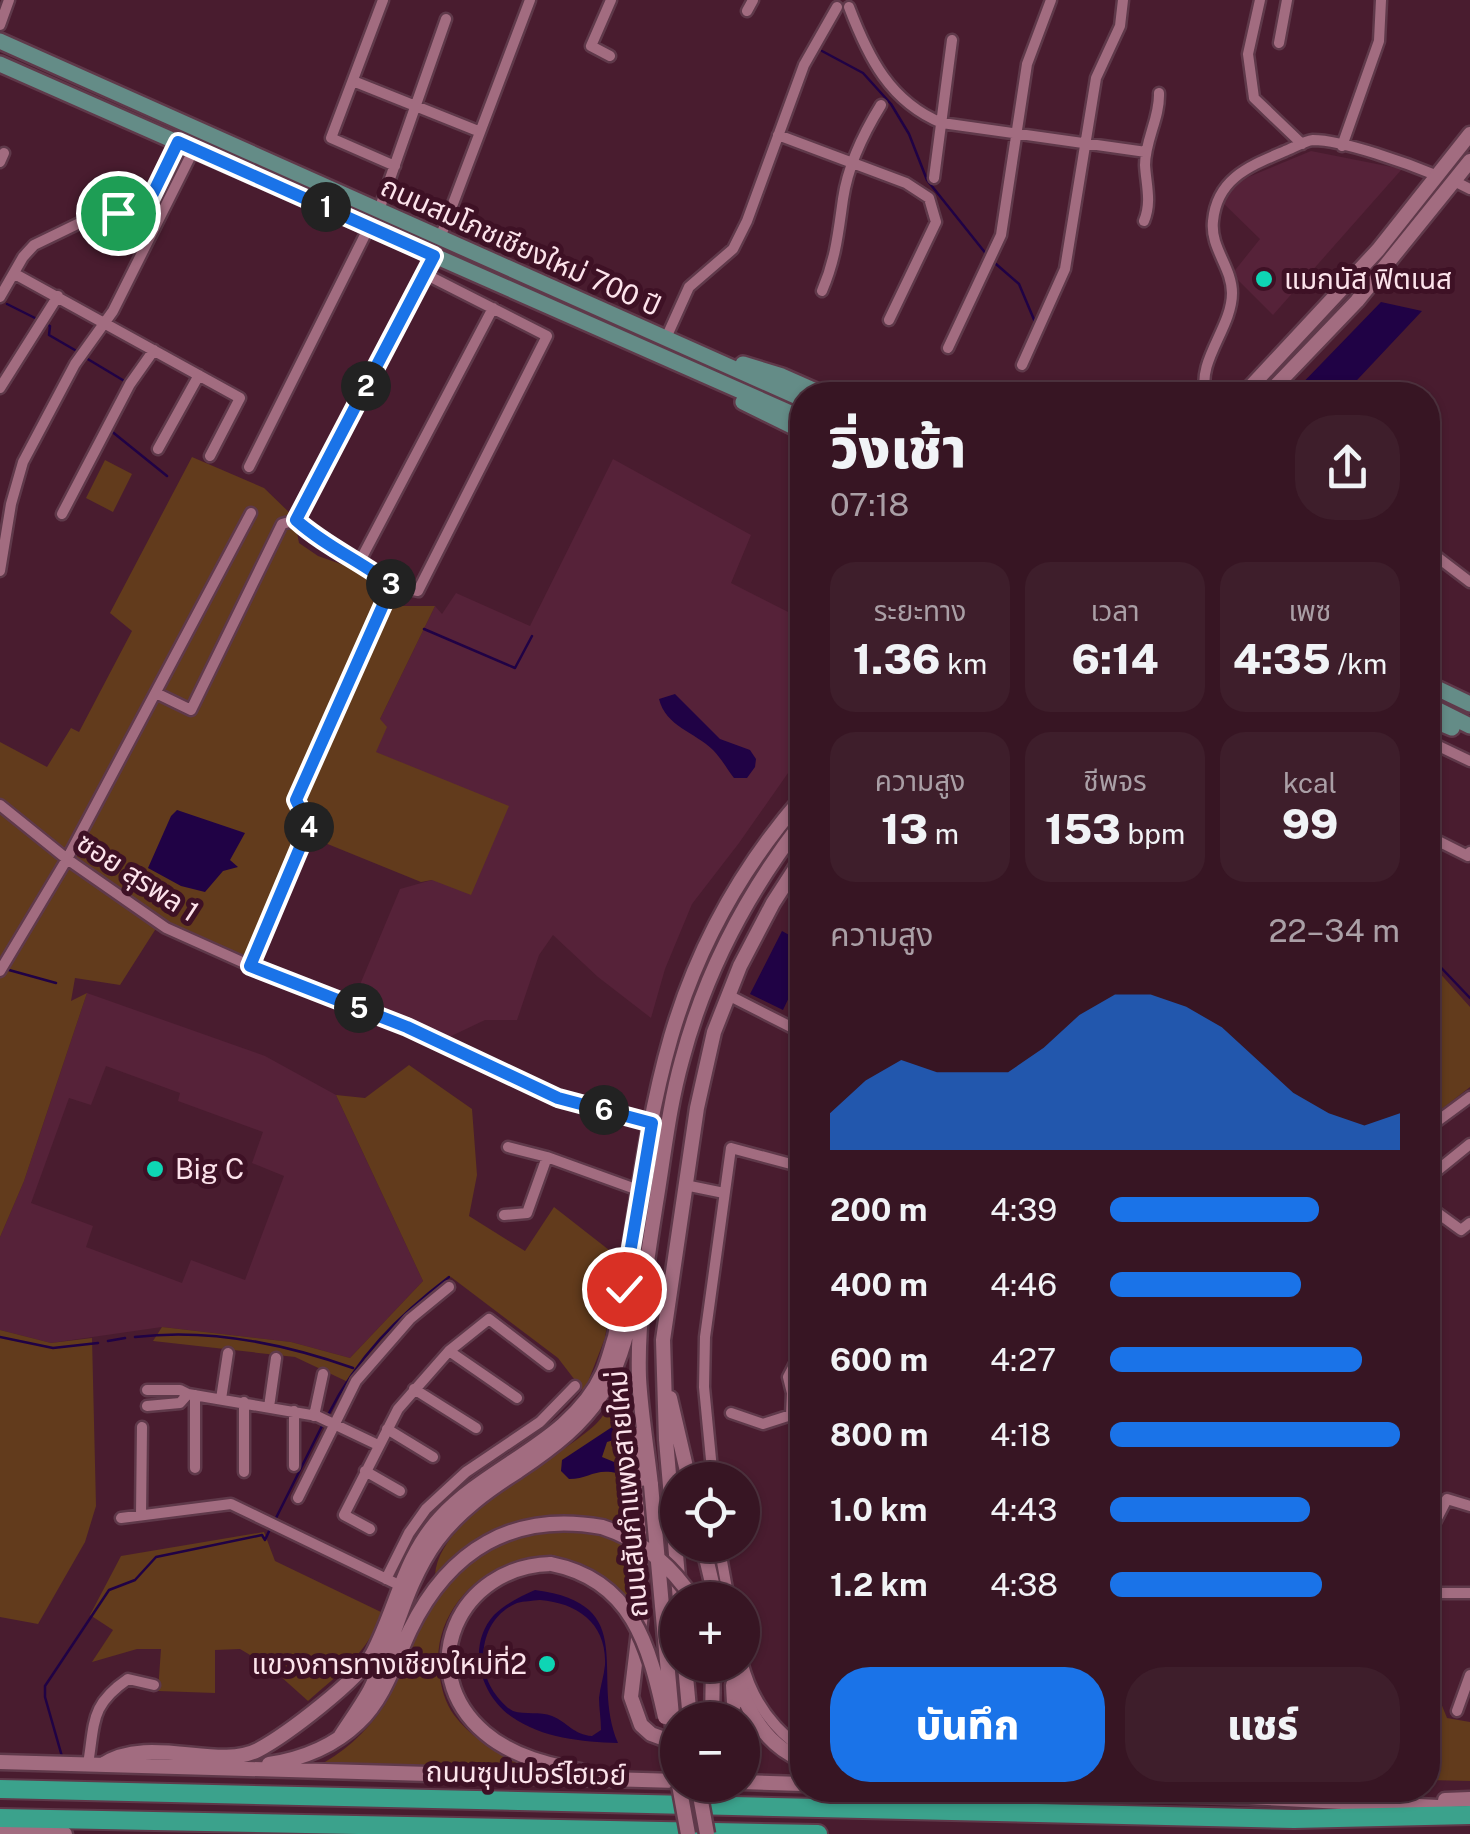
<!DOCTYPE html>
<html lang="th">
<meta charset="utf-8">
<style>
body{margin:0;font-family:"Public Sans","Noto Sans Thai",sans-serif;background:#3e1e2b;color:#f1f3f6;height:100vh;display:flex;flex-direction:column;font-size:38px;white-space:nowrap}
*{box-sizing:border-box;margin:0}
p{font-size:32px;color:#aa9fa6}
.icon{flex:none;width:55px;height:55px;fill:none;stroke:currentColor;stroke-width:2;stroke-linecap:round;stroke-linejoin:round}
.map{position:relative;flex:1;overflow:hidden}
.sheet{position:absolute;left:790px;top:382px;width:650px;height:1420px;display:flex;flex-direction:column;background:#371523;border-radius:40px;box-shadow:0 2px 8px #0004,0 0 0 2px #513441}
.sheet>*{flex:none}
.fabs{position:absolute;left:660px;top:1462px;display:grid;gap:20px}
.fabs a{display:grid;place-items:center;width:100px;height:100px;border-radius:50%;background:#371523;box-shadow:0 2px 8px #0004,0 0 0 2px #513441;font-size:50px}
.pin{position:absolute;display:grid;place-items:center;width:85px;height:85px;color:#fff;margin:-42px;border:5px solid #fff;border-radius:50%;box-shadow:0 2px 10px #0007}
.km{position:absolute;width:50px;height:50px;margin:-25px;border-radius:50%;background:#222;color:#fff;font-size:28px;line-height:50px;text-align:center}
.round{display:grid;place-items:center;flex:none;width:105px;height:105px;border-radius:40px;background:#3e1e2b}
.headline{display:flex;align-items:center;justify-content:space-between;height:170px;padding:0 40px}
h1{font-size:55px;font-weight:800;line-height:75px}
.stats{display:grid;grid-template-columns:repeat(3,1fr);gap:15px;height:170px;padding:10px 40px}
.stats div{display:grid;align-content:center;border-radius:25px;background:#3e1e2b;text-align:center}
.stats b{font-size:42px;font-weight:800}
.stats small{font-size:28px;font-weight:400}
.stats p{font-size:28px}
.chart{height:280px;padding:20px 40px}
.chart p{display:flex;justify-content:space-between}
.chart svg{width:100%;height:180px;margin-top:10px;fill:#1a73e8;opacity:.7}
.button{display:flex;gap:20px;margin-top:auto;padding:20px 40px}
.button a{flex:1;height:115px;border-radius:40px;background:#1a73e8;color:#fff;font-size:40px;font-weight:800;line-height:115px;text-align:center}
.button a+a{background:#3e1e2b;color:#f1f3f6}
ul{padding:0 40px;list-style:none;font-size:32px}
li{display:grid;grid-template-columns:160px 120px 1fr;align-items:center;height:75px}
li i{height:25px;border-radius:12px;background:#1a73e8}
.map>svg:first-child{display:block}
</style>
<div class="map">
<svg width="1470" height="1834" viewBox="0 0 1470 1834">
<rect width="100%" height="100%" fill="#491c2f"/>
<path fill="#562239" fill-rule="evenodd" d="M1311,151l91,18 -129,146 -41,-41 28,-35 -39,-38 20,-21z
M613,459l138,76 -20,48 71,36v134l-63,90 -47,61 -27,65 -14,49 -53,-41 -45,-42 -14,20 -22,65h-32l-40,19 -76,-33 -10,-19 41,-98 32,-9 76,-73 -133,-55 5,-33 55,-113 7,8 14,-21 74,33z
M87,993l178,63 71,39 87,186 -73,77 -59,-16 -129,-15 -111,16 -51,-13v-93l24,-56zM106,1066l74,27 -2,8 85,31 -11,31 32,13 -39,104 -54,-20 -9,23 -96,-36 7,-21 -62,-23 38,-105 22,7z"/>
<path fill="#623b1c" d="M192,457l72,31 30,29 5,26 19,13 40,14 36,36h41l-55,113 7,8 -11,25 133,54 -38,89 -39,-15 -11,2 -118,-48 -54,123 -42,-14 -45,-24 -42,66 -45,-7 -4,23 16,-8 -63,188 -24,56v-495l47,25 24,-39 8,4 53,-101 -22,-18z
M105,460l27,14 -19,38 -27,-14z
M1428,960l42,47v80l-42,33z
M409,1065l63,44 5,66 -8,41 56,35 29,-44 64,50 -13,81 -21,54 -26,-34 -107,-81 -47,39 -56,66 -53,-25 -142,-16 9,-14 129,15 59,16 73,-77 -87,-186 29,3z
M0,1330l51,13 41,-5 4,168 -11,36 -47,82 -38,-7z
M631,1373l5,155c-74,-27 -148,-12 -201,47 4,-60 119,-112 161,-151 16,-15 17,-39 35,-51z
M555,1527l48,8 34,17 -3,56c-16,-17 -30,-36 -52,-44 -70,-27 -153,32 -143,108 2,15 6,31 15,43 22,29 55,43 87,59l-216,-12c26,-15 49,-38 64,-65 23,-42 31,-94 69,-127 28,-25 62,-34 97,-43z
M264,1532l11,29 108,52c-16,40 -44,61 -75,88l-39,-35 -29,-17 -25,1v43l-57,-2 3,-42h-24l-45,13 21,-32 -23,-15 31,-59z
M1428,1671l19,47 23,4v59l-42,-1z"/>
<path fill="#200245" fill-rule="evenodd" d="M1381,302l41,9 -79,84h-52z
M675,694l45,45 30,11 6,9 -1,8 -8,11h-13c-7,-9 -13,-20 -21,-28 -18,-18 -47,-23 -54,-51z
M177,810l68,23 -15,27 8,7 -15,4 -18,21 -24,-6 -33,-18 23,-52z
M782,931l20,11v28l-19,40 -33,-16z
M612,1427l7,6 -2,6 -10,3 -5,15 17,7 2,5 -4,4c-23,-5 -28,6 -48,6l-8,-8 1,-11z
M535,1590c107,14 54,84 83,153 -36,-1 -76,-5 -106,-26 -32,-22 -46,-71 -18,-102 11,-11 27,-19 41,-25zM540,1600c38,3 67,24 65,65 -1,11 -5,22 -6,33 0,10 2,21 2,32l-9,6c-18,-1 -25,-14 -40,-20 -12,-5 -27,-1 -39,-5 -7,-3 -17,-15 -21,-22 -17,-29 -9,-72 25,-86 7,-2 15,-2 23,-3z"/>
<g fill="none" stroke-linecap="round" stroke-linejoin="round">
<path stroke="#200245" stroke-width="2.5" d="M822,51l41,22 28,31 18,30 18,46 60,75
M996,264l23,20 16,38
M7,304l30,15
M44,323l6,3 -1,9 31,18
M86,358l40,24
M110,430l57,46
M424,629l91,39 17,-32
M1428,954l42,44
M9,970l47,13
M0,1337l53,11 45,-5
M135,1337c72,-9 150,7 218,31
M108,1341l17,-3
M328,1415c29,-58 70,-99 121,-138
M274,1522l50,-100
M63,1760l-18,-63v-11l64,-96 26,-10 21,-23 106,-22 3,5 5,-11"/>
<g stroke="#5f394a" stroke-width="15">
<path id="street" d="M383,0l-52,138 64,28
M1260,0l-12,54 6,44 48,46
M849,7c19,50 41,95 93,116l204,29
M747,11l6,-11
M0,25l9,-25
M1279,43l8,-43
M610,56l-19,-10 20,-46
M353,81l125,50
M778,135l128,48 23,15 7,24 -47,98
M1342,146l37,-105 2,-41
M0,162l4,-9
M934,178l18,-138
M1454,181l16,8
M379,210l67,-191
M1144,221c8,-19 2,-37 1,-56 0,-25 15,-47 14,-72
M440,238l90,-238
M15,274l225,124 -30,58
M822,291c14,-33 16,-57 21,-92 5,-34 20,-65 38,-94
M0,297l23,-40 11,-12 60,-29 49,-2 35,-72
M666,338l23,-51 44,-38 14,-28 57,-156 33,-58
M948,348l53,-113 26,-171 24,-64
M1022,365l43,-96 31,-191 24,-52 3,-26
M0,388l58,-92
M1206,395c-10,-34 26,-67 26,-102 0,-26 -22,-45 -19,-72 4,-43 37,-55 72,-70 8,-3 19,-10 28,-11 30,0 96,24 125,36
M158,449l41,-74
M249,467l120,-240
M62,514l68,-130 24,-34
M296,520l27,23 19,7 49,35 27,6 129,-255 -122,-62
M1428,550l42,32
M360,561l133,-253
M0,571l11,-67 12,-42 52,-98 38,-53 81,-162
M158,694l33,16 91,-186 14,-4 138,-265
M1428,741l42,20
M0,805l67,54 99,69 85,38 156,61 152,71 93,25
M1428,836l40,20 2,-4
M786,880l16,10
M251,966l58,-140 -13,-26 95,-215
M0,971l67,-112 184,-346
M728,995l63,32
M1428,1128l42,-31
M508,1147l39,10 94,34
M1428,1178l42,-34
M685,1185l39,8
M1428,1206l33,24 9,-7
M504,1215l23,-2 20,-56
M449,1351l68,47
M414,1389l62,39
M147,1390h33l8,4 129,22 61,29
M195,1395v73
M221,1399l7,-46
M147,1406l33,-3 8,-9
M269,1407l7,-49
M731,1413l32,11 28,-9 11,4
M791,1415l1,-22 -4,-16 13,-25 1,-15
M314,1416l9,-42
M387,1429l46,28
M294,1466v-55
M365,1471l35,20
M244,1472v-70
M713,1480l-9,-93 1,-50 26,-189 71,19
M298,1498l58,-117 54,-62 39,-32
M141,1515l1,-88
M121,1518l110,-14 168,81
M370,1529l-26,-14 54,-106 51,-58 40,-32 60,46
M1428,1536l19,-37 23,7
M719,1545l10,55
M386,1579l23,-46 17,-24 40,-37 74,-50 35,-36
M1428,1593h42
M742,1661c9,37 29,66 60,88
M1457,1711l13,-36
M88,1764c7,-42 2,-59 40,-85l26,6"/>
</g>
<g stroke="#5f394a" stroke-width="19">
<path id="secondary" d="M1243,395l135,-145 92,-116
M1267,395l90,-94 113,-140
M670,1398l19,82
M637,1435l4,179 -10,83 10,28 10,9 27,10
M651,1485c-4,-36 -10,-71 -12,-107 -2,-58 8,-118 17,-175 8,-48 13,-97 26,-143 23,-87 66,-168 120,-238
M703,1545l13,55
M551,1564c-92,2 -140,106 -66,169 28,24 65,32 100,39
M680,1600l-14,-160 -3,-100 34,-232 17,-76 26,-66 33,-63 29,-45
M685,1665l5,55
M732,1665c13,40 29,78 70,95
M712,1720l1,-55
M730,1720l4,-17 -1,-18
M340,1737c9,-14 20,-29 29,-45 26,-49 34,-106 68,-152 22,-29 51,-50 81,-69 80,-54 98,-83 118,-177
M0,1762l678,19
M269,1764c32,-5 65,-18 89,-41 26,-24 37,-61 52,-93 39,-80 103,-119 192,-103
M102,1765c47,-31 116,6 156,-15 28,-15 101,-70 115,-97 24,-46 31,-96 67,-135 49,-54 131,-76 163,-145 5,-11 8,-24 12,-36 19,-99 28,-203 56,-300 26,-89 71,-170 131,-239
M742,1782l60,2
M1003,1790l226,6 228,12
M1445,1800l25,-1
M0,1832l65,2"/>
</g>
<g stroke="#5f394a" stroke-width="20">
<path id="primary" d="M0,41l802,358
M0,64l802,354
M743,364l39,12 43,19
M743,402l59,29
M1428,684l42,20
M1428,705l42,21
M1428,718l24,10"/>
</g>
<g stroke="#5f394a" stroke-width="22">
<path id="highway" d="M0,1789l1294,30 176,-4
M0,1818l818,16"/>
</g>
<use href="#street" stroke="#a26c80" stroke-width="10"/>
<use href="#secondary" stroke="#a26c80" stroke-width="14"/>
<use href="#primary" stroke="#648c87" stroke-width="15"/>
<use href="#highway" stroke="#3ba28c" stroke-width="18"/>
<g stroke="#5f394a" stroke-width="19" stroke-linecap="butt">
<path id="secondary-bridge" d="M651,1485l26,286
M602,1527c40,13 69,38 92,73
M551,1564c81,16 98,81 114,153
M679,1785l9,49
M698,1785l9,49"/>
</g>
<use href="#secondary-bridge" stroke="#a26c80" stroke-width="14"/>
</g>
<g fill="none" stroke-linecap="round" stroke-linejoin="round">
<g stroke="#fff" stroke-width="20">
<path id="route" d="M118,213l25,1 35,-72 256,114 -138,264c29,26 64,41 96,65l-96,215 13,26 -59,140 157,61 151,71 94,25 -28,166"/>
</g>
<use href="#route" stroke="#1a73e8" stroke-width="12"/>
</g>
<g fill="#0ed5b4" stroke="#3e1125" stroke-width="4">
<circle cx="1264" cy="279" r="10"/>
<circle cx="155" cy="1169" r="10"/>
<circle cx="547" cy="1664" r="10"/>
</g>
<g text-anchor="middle" stroke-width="10" stroke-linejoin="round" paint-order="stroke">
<g font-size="28" fill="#fce3eb" stroke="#3e1125">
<text transform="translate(521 246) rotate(24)" y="10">ถนนสมโภชเชียงใหม่ 700 ปี</text>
<text transform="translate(138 877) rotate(33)" y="10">ซอย สุรพล 1</text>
<text transform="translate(627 1494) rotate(-95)" y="10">ถนนสันกำแพงสายใหม่</text>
<text transform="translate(526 1773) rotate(1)" y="10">ถนนซุปเปอร์ไฮเวย์</text>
</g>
<g font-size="28" fill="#fce3eb" stroke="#3e1125" text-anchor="start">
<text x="1284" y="289">แมกนัส ฟิตเนส</text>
<text x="175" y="1179">Big C</text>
<text x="527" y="1674" text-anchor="end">แขวงการทางเชียงใหม่ที่2</text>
</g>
</g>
</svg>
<div class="fabs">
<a><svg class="icon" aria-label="locate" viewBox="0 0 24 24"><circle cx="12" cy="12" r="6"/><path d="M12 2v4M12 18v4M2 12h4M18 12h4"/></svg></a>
<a>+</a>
<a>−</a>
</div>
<div class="pin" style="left:118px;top:213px;background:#1e9e55"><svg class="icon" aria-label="arrive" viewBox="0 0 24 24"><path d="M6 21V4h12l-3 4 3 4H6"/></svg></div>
<div class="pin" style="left:624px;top:1289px;background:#d93025"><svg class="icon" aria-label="check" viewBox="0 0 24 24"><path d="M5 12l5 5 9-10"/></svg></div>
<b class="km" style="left:326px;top:207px">1</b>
<b class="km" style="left:366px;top:386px">2</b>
<b class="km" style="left:391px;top:584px">3</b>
<b class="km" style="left:309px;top:827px">4</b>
<b class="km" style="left:359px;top:1008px">5</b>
<b class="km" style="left:604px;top:1110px">6</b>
<section class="sheet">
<div class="headline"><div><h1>วิ่งเช้า</h1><p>07:18</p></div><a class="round"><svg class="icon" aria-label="share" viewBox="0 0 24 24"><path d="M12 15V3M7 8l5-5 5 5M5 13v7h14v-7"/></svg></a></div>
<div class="stats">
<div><p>ระยะทาง</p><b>1.36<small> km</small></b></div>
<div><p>เวลา</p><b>6:14</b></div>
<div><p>เพซ</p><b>4:35<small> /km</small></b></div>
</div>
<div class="stats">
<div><p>ความสูง</p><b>13<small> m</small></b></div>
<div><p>ชีพจร</p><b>153<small> bpm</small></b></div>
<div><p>kcal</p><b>99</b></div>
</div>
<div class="chart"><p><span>ความสูง</span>22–34 m</p>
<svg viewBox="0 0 160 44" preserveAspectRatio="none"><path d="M0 44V35L10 27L20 22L30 25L40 25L50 25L60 19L70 11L80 6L90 6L100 9L110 14L120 22L130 30L140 35L150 38L160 35V44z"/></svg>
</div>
<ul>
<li><b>200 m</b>4:39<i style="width:72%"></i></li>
<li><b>400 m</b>4:46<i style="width:66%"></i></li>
<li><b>600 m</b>4:27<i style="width:87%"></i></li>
<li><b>800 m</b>4:18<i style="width:100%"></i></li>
<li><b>1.0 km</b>4:43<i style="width:69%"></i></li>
<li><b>1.2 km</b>4:38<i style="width:73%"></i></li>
</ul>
<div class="button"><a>บันทึก</a><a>แชร์</a></div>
</section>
</div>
